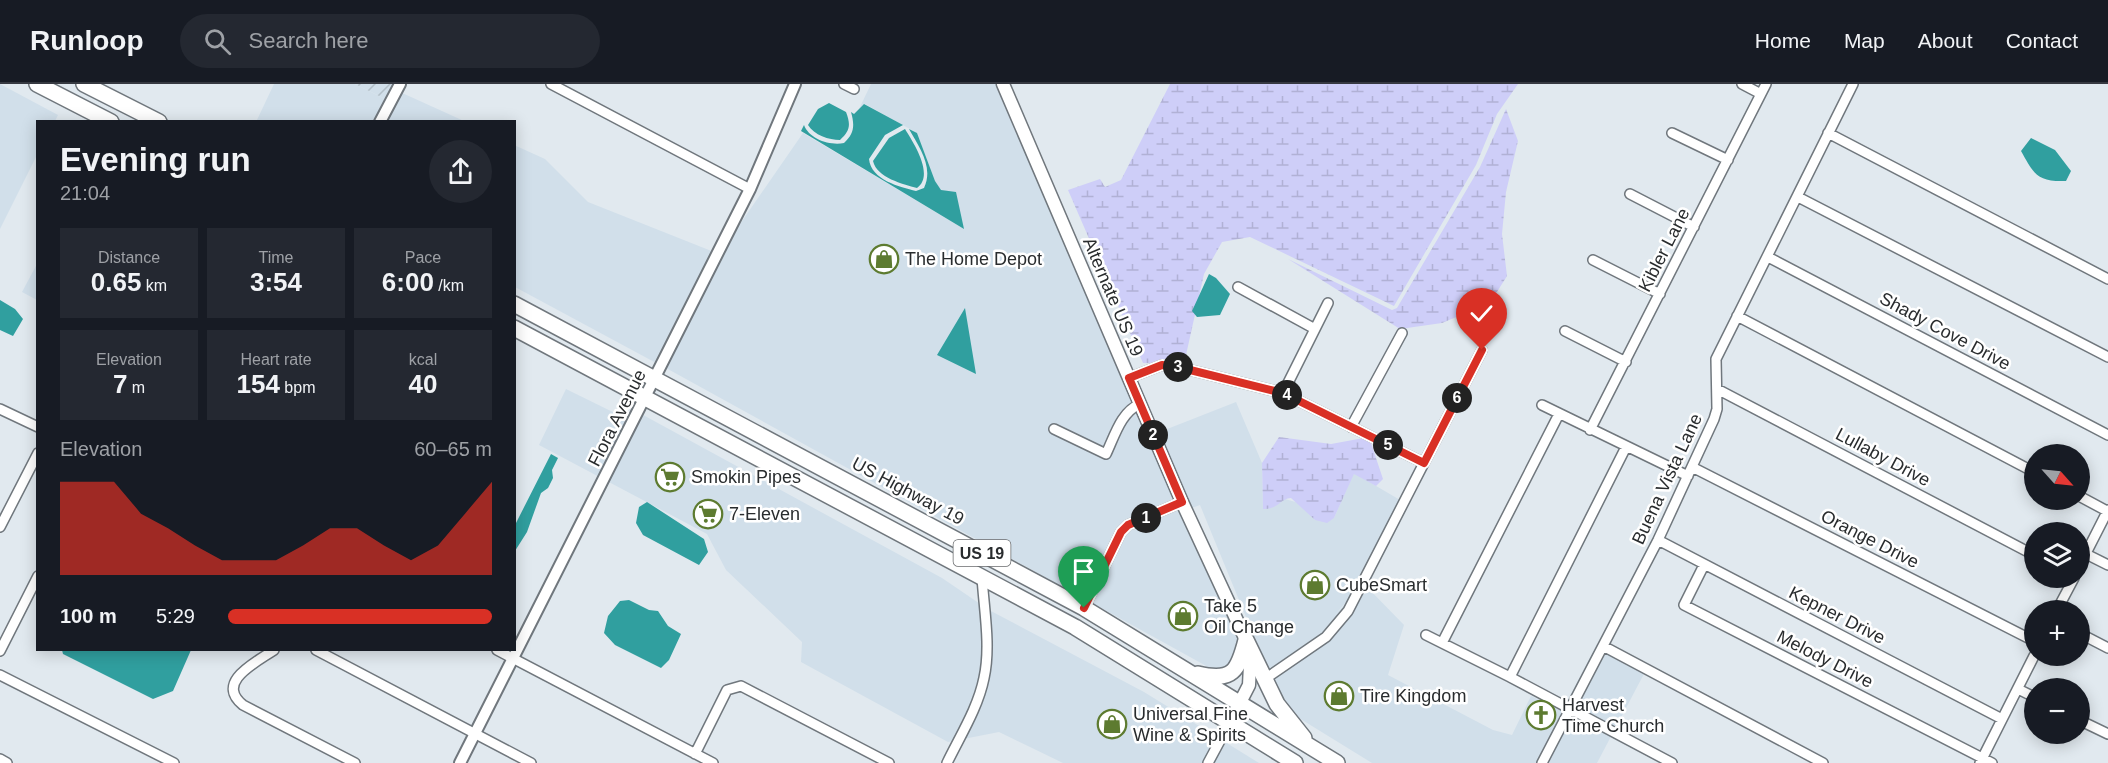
<!DOCTYPE html>
<meta charset="utf-8">
<style>
body{margin:0;font-family:Arial,sans-serif;background:#242831;color:#f1f3f6;height:100vh;display:flex;flex-direction:column;font-size:22px;white-space:nowrap}
*{box-sizing:border-box;margin:0}
p{font-size:20px;color:#9ea1a6}
.icon{flex:none;width:33px;height:33px;fill:none;stroke:currentColor;stroke-width:2;stroke-linecap:round;stroke-linejoin:round}
.map{position:relative;flex:1;overflow:hidden}
.panel{position:absolute;left:36px;top:36px;width:480px;height:531px;display:flex;flex-direction:column;background:#171b24;border-radius:0px;box-shadow:0 3px 15px #0003}
.panel>*{flex:none}
.needle{width:39px;rotate:117deg}
.fabs{position:absolute;left:2024px;top:360px;display:grid;gap:12px}
.fabs a{display:grid;place-items:center;width:66px;height:66px;border-radius:50%;background:#171b24;box-shadow:0 3px 15px #0003;font-size:30px}
.pin{position:absolute;display:grid;place-items:center;width:51px;height:51px;color:#fff;margin:-62px -26px;border-radius:50% 50% 50% 0;rotate:-45deg;box-shadow:0 0 6px #0007}
.pin .icon{rotate:45deg}
.km{position:absolute;width:30px;height:30px;margin:-15px;border-radius:50%;background:#222;color:#fff;font-size:16px;line-height:30px;text-align:center}
.round{display:grid;place-items:center;flex:none;width:63px;height:63px;border-radius:32px;background:#242831}
.summary{display:flex;align-items:center;justify-content:space-between;height:102px;padding:0 24px}
h1{font-size:33px;font-weight:700;line-height:45px}
.metrics{display:grid;grid-template-columns:repeat(3,1fr);gap:9px;height:102px;padding:6px 24px}
.metrics div{display:grid;align-content:center;border-radius:0px;background:#242831;text-align:center}
.metrics b{font-size:26px;font-weight:700}
.metrics small{font-size:16px;font-weight:400}
.metrics p{font-size:16px}
.chart{height:168px;padding:12px 24px}
.chart p{display:flex;justify-content:space-between}
.chart svg{width:100%;height:108px;margin-top:6px;fill:#d93025;opacity:.7}
ul{padding:0 24px;list-style:none;font-size:20px}
li{display:grid;grid-template-columns:96px 72px 1fr;align-items:center;height:45px}
li i{height:15px;border-radius:8px;background:#d93025}
header{display:flex;align-items:center;gap:36px;box-sizing:border-box;height:84px;padding:0 30px;background:#171b24;border-bottom:2px solid #363941}
header strong{font-size:28px}
nav{display:flex;gap:33px;margin-inline-start:auto;font-size:21px}
.search{width:420px;height:54px;background:#242831;display:flex;align-items:center;gap:15px;box-sizing:border-box;padding:0 21px;border-radius:33px;color:#9ea1a6;font-size:22px}
.map>svg:first-child{display:block}
</style>
<header>
<strong>Runloop</strong>
<div class="search"><svg class="icon" aria-label="search" viewBox="0 0 24 24"><circle cx="10" cy="10" r="6"/><path d="M15 15l6 6"/></svg>Search here</div>
<nav><a>Home</a><a>Map</a><a>About</a><a>Contact</a></nav>
</header>
<div class="map">
<svg width="2108" height="679" viewBox="0 0 2108 679">
<defs>
<pattern id="industrial-furrows" width="10" height="10" patternUnits="userSpaceOnUse" patternTransform="scale(1.5)"><rect width="10" height="10" fill="#d1dfea"/><path d="M-1 1l2-2M0 10L10 0M9 11l2-2" fill="none" stroke="#b3c0c9"/></pattern>
<pattern id="wetland-marsh" width="20" height="14" patternUnits="userSpaceOnUse" patternTransform="scale(1.5)"><rect width="20" height="14" fill="#cecef8"/><path d="M1 5h8M5 5V1M11 12h8M15 12V8" fill="none" stroke="#b1b1d5"/></pattern>
</defs>
<rect width="100%" height="100%" fill="#e1e9ef"/>
<path fill="#d1dfea" fill-rule="evenodd" d="M0,0l58,31 -3,6 -17,1 -1,33 -37,74z
M274,0h81l32,16 -12,21 -119,1z
M871,0h128l242,556 -5,20 -17,13 -553,-305 65,-131 72,-104 161,96 -29,-48 -18,-48 -52,-29 -6,5z
M400,8l64,29 -79,1z
M514,61l31,14 43,43 126,50 -56,112 -143,-77z
M37,180l1,36h-1l-15,-8z
M566,305l63,31 5,-10 308,168 47,32 155,82 115,71h-196l-64,-31 -51,10 -147,-80 1,-20 -76,-72 -19,-36 -168,-89z
M1236,318l26,61 1,46 22,-10 14,4 16,17 19,-2 20,-45 46,27 -37,82 -29,34 30,-32 40,41 -16,50 105,55 19,5 19,-39 31,15 35,-67 49,26 -49,93h-225l-86,-53 -37,-73 -92,-204zM1200,421l62,151 -70,-148z"/>
<path fill="url(#industrial-furrows)" d="M355,0h40l-8,16z"/>
<path fill="url(#wetland-marsh)" d="M1170,0h348l-21,30 -21,51 -82,141 -144,-69 -28,5 -18,32 -20,90 -41,-1 -75,-173 32,-11 5,8 16,-7z
M1506,25l12,32 -12,51 -4,42 5,42 -17,27 -48,20 -42,6 -112,-70 104,51 5,-2 83,-141z
M1279,353l52,7 38,-7 14,42 -7,7 -22,-12 -20,44 -7,5 -12,-3 -24,-22c-12,1 -11,11 -28,11l-1,-46z"/>
<path fill="#309f9f" d="M829,19l17,9c5,13 4,19 -6,28 -11,0 -26,-5 -32,-15l10,-16z
M864,20l39,21 -18,10 -16,24c2,21 31,28 47,32l8,-3c10,-21 -5,-41 -15,-59l8,4 18,48 6,9 15,2 8,37 -163,-98 3,-6c5,14 26,21 40,18 10,-9 11,-17 7,-31l3,2z
M905,45c8,13 30,46 12,59 -14,-4 -40,-10 -44,-27l16,-23z
M2031,54l24,12 16,21 -5,10c-29,1 -32,-7 -45,-30z
M1209,190l7,4 14,16 -10,21 -23,2 -5,-6z
M0,216l15,9 8,10 -10,17 -13,-6z
M965,224l11,66 -39,-19z
M551,370l7,4 -6,12 1,8 -5,10 -7,5 -14,39 -12,19v-26z
M647,418l57,37 4,13 -9,13 -56,-30 -7,-12 3,-16z
M629,516l20,10 9,1 10,15 13,8 -12,26 -8,8 -46,-23 -11,-12 4,-17 12,-15z
M62,566h129l-18,41 -20,8 -90,-45z"/>
<g fill="none" stroke-linecap="round" stroke-linejoin="round">
<g stroke="#70777d" stroke-width="12">
<path id="minor" d="M551,0l199,105
M844,0l10,5
M1742,0l19,10
M1672,49l56,27
M1828,49l280,146
M1630,110l64,33
M1798,113l310,160
M1768,173l340,178
M1593,176l67,34
M1238,203l77,42
M1737,232l297,156
M1565,247l61,31
M1129,294l33,-13 16,2 105,26 141,70
M1717,305l317,166
M1283,309l45,-90
M1542,321l146,71
M0,325l38,18
M1351,343l51,-94
M1054,345l52,25c9,-19 15,-42 34,-50
M1590,346l176,-346
M1692,383l342,174
M2079,412l28,15
M0,443l38,-74
M1658,456l344,179
M2086,470l22,11
M1704,481l-20,40 308,158
M2079,483l29,-57
M1084,524l37,-76 7,-7 54,-23
M2057,526l17,-32
M2079,549l29,15
M1426,551l84,42 162,86
M1442,559l117,-229
M1603,562l220,117
M274,566c-19,13 -59,32 -31,55l112,58
M316,566l215,113
M497,566l216,113
M0,567l38,-75
M0,591l174,88
M1510,593l116,-230
M1265,595l61,-42 22,-26 134,-261
M2018,605l16,8
M2079,636l29,14
M695,670l32,-64 14,-4 148,77
M0,675l7,4
M947,679c13,-27 31,-55 37,-85 7,-32 0,-68 -2,-101
M1208,679l22,-41
M1542,679l116,-223 56,-121 3,-10 -1,-50 137,-275
M1980,679l54,-107"/>
</g>
<g stroke="#70777d" stroke-width="14">
<path id="tertiary" d="M380,38l20,-38
M460,679l290,-574 45,-105"/>
</g>
<g stroke="#70777d" stroke-width="15">
<path id="secondary" d="M1003,0l179,418 64,138 4,25 -1,20 -19,37"/>
</g>
<g stroke="#70777d" stroke-width="18">
<path id="trunk" d="M37,0l74,38
M84,0l75,38
M514,220l570,304 253,155
M514,244l561,299 220,136
M1246,556l31,64 27,34
M1198,590c35,8 40,-3 48,-34"/>
</g>
<use href="#minor" stroke="#fff" stroke-width="9"/>
<use href="#tertiary" stroke="#fff" stroke-width="10"/>
<use href="#secondary" stroke="#fff" stroke-width="12"/>
<use href="#trunk" stroke="#fff" stroke-width="15"/>
</g>
<g fill="none" stroke-linecap="round" stroke-linejoin="round">
<g stroke="#fff" stroke-width="12">
<path id="route" d="M1084,524l37,-76 7,-7 54,-23 -53,-124 33,-13 16,2 105,26 141,70 58,-113"/>
</g>
<use href="#route" stroke="#d93025" stroke-width="8"/>
</g>
<defs>
<g id="shop-ring" transform="scale(1.5)"><circle r="9.5" fill="#fff" stroke="#5d7b30" stroke-width="1.5"/><path d="M-5-2.5h2.3a2.7 3.5 0 0 1 5.4 0H5L5.5 6h-11ZM-1.5-2.5h3a1.5 2.3 0 0 0-3 0Z" fill="#5d7b30"/></g>
<g id="supermarket-ring" transform="scale(1.5)"><circle r="9.5" fill="#fff" stroke="#5d7b30" stroke-width="1.5"/><path d="M-6-5.5h2.5l.6 2H6L4.5 2H-2.5L-4.4-4H-6ZM-1.5 3.2a1.3 1.3 0 1 0 .1 0ZM3 3.2a1.3 1.3 0 1 0 .1 0Z" fill="#5d7b30"/></g>
<g id="church-ring" transform="scale(1.5)"><circle r="9.5" fill="#fff" stroke="#5d7b30" stroke-width="1.5"/><path d="M-1.2-6h2.4v3.5h3.3v2.4h-3.3V6h-2.4V-.1h-3.3v-2.4h3.3Z" fill="#5d7b30"/></g>
</defs>
<g fill-rule="evenodd">
<use href="#shop-ring" x="884" y="175"/>
<use href="#supermarket-ring" x="670" y="393"/>
<use href="#supermarket-ring" x="708" y="430"/>
<use href="#shop-ring" x="1315" y="501"/>
<use href="#shop-ring" x="1183" y="532"/>
<use href="#shop-ring" x="1339" y="612"/>
<use href="#church-ring" x="1541" y="631"/>
<use href="#shop-ring" x="1112" y="640"/>
</g>
<g text-anchor="middle" stroke-width="5" stroke-linejoin="round" paint-order="stroke">
<rect fill="#fff" stroke="#696b6d" stroke-width="1.5" x="953.5" y="456" width="57" height="26" rx="4.5"/>
<g font-size="16" font-weight="bold" fill="#292c2e">
<text x="982" y="475">US 19</text>
</g>
<g font-size="18" fill="#292c2e" stroke="#fff">
<text transform="translate(1664 166) rotate(-63)" y="6">Kibler Lane</text>
<text transform="translate(1113 213) rotate(67)" y="6">Alternate US 19</text>
<text transform="translate(1945 247) rotate(28)" y="6">Shady Cove Drive</text>
<text transform="translate(617 334) rotate(-63)" y="6">Flora Avenue</text>
<text transform="translate(1883 373) rotate(28)" y="6">Lullaby Drive</text>
<text transform="translate(1667 395) rotate(-65)" y="6">Buena Vista Lane</text>
<text transform="translate(908 407) rotate(28)" y="6">US Highway 19</text>
<text transform="translate(1870 455) rotate(27)" y="6">Orange Drive</text>
<text transform="translate(1837 531) rotate(27)" y="6">Kepner Drive</text>
<text transform="translate(1825 575) rotate(27)" y="6">Melody Drive</text>
</g>
<g font-size="18" fill="#292c2e" stroke="#fff" text-anchor="start">
<text x="905" y="181">The Home Depot</text>
<text x="691" y="399">Smokin Pipes</text>
<text x="729" y="436">7-Eleven</text>
<text x="1336" y="507">CubeSmart</text>
<text x="1204" y="528">Take 5<tspan x="1204" dy="21">Oil Change</tspan></text>
<text x="1360" y="618">Tire Kingdom</text>
<text x="1562" y="627">Harvest<tspan x="1562" dy="21">Time Church</tspan></text>
<text x="1133" y="636">Universal Fine<tspan x="1133" dy="21">Wine &amp; Spirits</tspan></text>
</g>
</g>
</svg>
<div class="fabs">
<a><svg class="needle" viewBox="-14 -14 28 28"><path d="M0-13l5 13h-10z" fill="#e53935"/><path d="M0 13l5-13h-10z" fill="#9ea1a6"/></svg></a>
<a><svg class="icon" aria-label="layers" viewBox="0 0 24 24"><path d="M12 4l9 5-9 5-9-5zM3 14l9 5 9-5"/></svg></a>
<a>+</a>
<a>−</a>
</div>
<div class="pin" style="left:1084px;top:524px;background:#1e9e55"><svg class="icon" aria-label="arrive" viewBox="0 0 24 24"><path d="M6 21V4h12l-3 4 3 4H6"/></svg></div>
<div class="pin" style="left:1482px;top:266px;background:#d93025"><svg class="icon" aria-label="check" viewBox="0 0 24 24"><path d="M5 12l5 5 9-10"/></svg></div>
<b class="km" style="left:1146px;top:434px">1</b>
<b class="km" style="left:1153px;top:351px">2</b>
<b class="km" style="left:1178px;top:283px">3</b>
<b class="km" style="left:1287px;top:311px">4</b>
<b class="km" style="left:1388px;top:361px">5</b>
<b class="km" style="left:1457px;top:314px">6</b>
<section class="panel">
<div class="summary"><div><h1>Evening run</h1><p>21:04</p></div><a class="round"><svg class="icon" aria-label="share" viewBox="0 0 24 24"><path d="M12 15V3M7 8l5-5 5 5M5 13v7h14v-7"/></svg></a></div>
<div class="metrics">
<div><p>Distance</p><b>0.65<small> km</small></b></div>
<div><p>Time</p><b>3:54</b></div>
<div><p>Pace</p><b>6:00<small> /km</small></b></div>
</div>
<div class="metrics">
<div><p>Elevation</p><b>7<small> m</small></b></div>
<div><p>Heart rate</p><b>154<small> bpm</small></b></div>
<div><p>kcal</p><b>40</b></div>
</div>
<div class="chart"><p><span>Elevation</span>60–65 m</p>
<svg viewBox="0 0 160 44" preserveAspectRatio="none"><path d="M0 44V6L10 6L20 6L30 19L40 25L50 32L60 38L70 38L80 38L90 32L100 25L110 25L120 32L130 38L140 32L150 19L160 6V44z"/></svg>
</div>
<ul>
<li><b>100 m</b>5:29<i style="width:100%"></i></li>
</ul>
</section>
</div>
